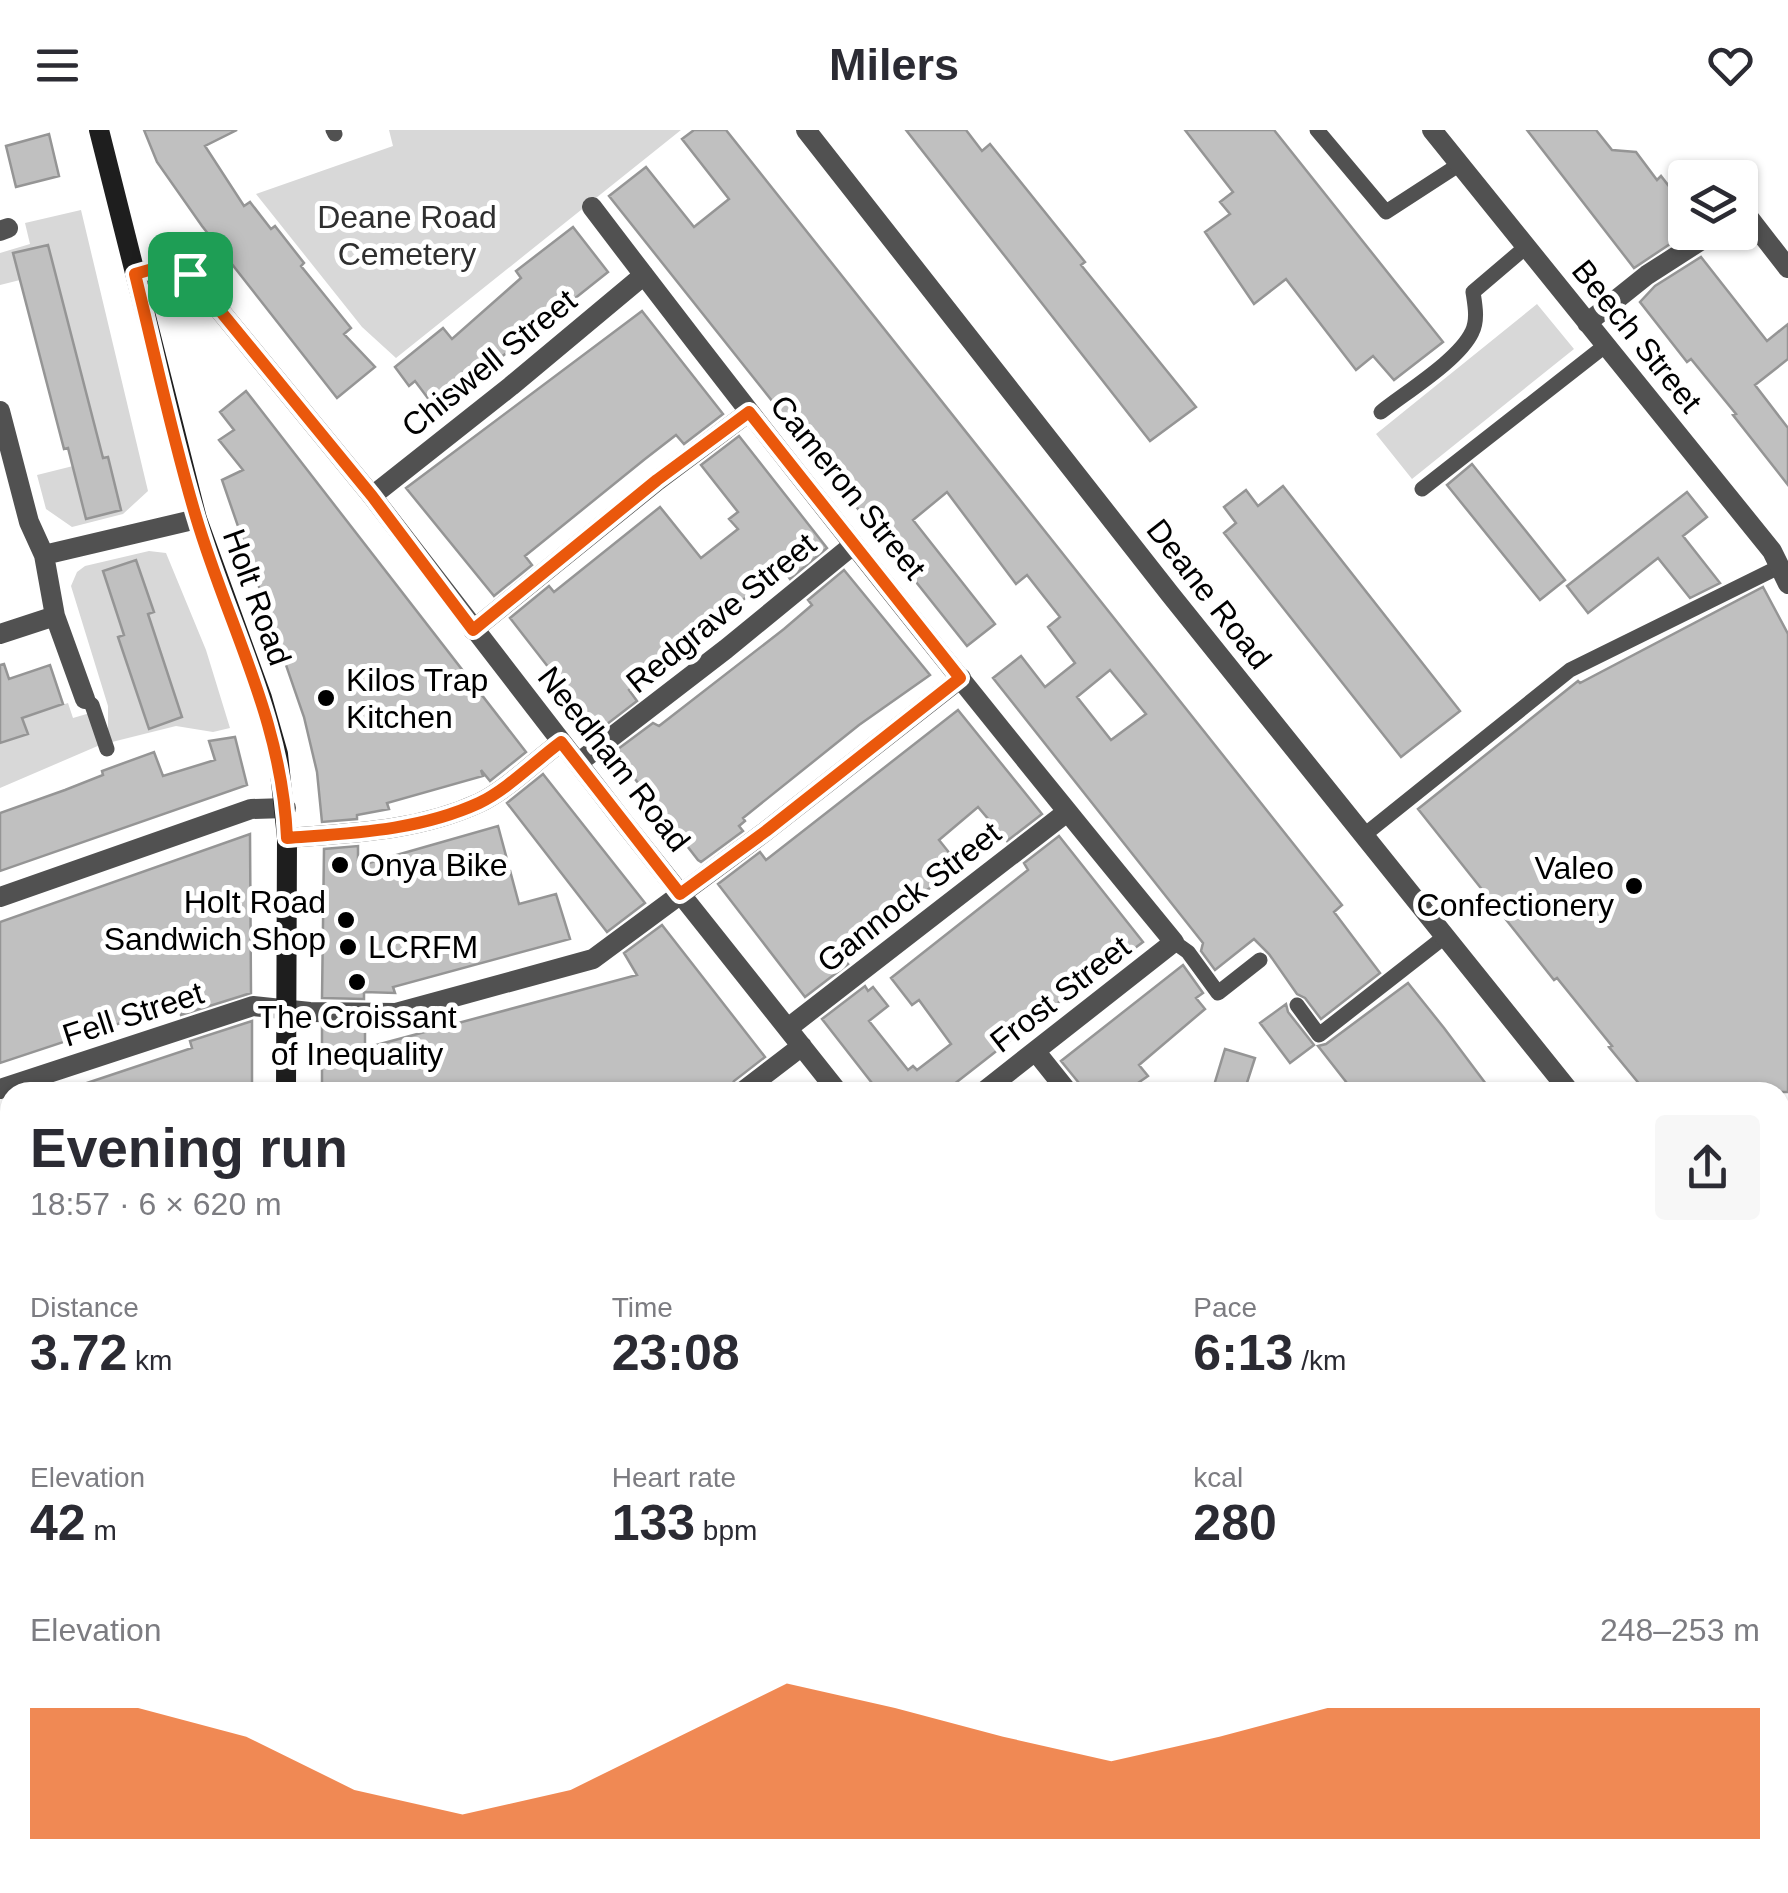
<!DOCTYPE html>
<meta charset="utf-8">
<style>
body{margin:0;font-family:Arial,sans-serif;background:#f7f7f7;color:#2b2b33;height:100vh;display:flex;flex-direction:column;font-size:38px;white-space:nowrap}
*{box-sizing:border-box;margin:0}
p{font-size:32px;color:#7c7c81}
.icon{flex:none;width:55px;height:55px;fill:none;stroke:currentColor;stroke-width:2;stroke-linecap:round;stroke-linejoin:round}
.map{position:relative;flex:1;overflow:hidden}
.details{position:absolute;left:0px;top:952px;width:1790px;height:812px;display:flex;flex-direction:column;background:#fff;border-radius:30px 30px 0 0;box-shadow:0 2px 8px #0004}
.details>*{flex:none}
.fabs{position:absolute;left:1668px;top:30px;display:grid;gap:20px}
.fabs a{display:grid;place-items:center;width:90px;height:90px;border-radius:10px;background:#fff;box-shadow:0 2px 8px #0004;font-size:50px}
.pin{position:absolute;display:grid;place-items:center;width:85px;height:85px;color:#fff;margin:-42px;border-radius:20px;box-shadow:0 5px 15px #0006}
.round{display:grid;place-items:center;flex:none;width:105px;height:105px;border-radius:10px;background:#f7f7f7}
.overview{display:flex;align-items:center;justify-content:space-between;height:170px;padding:0 30px}
h1{font-size:55px;font-weight:700;line-height:75px}
.stats{display:grid;grid-template-columns:repeat(3,1fr);gap:15px;height:170px;padding:10px 30px}
.stats div{display:grid;align-content:center}
.stats b{font-size:50px;font-weight:700}
.stats small{font-size:28px;font-weight:400}
.stats p{font-size:28px}
.chart{height:280px;padding:20px 30px}
.chart p{display:flex;justify-content:space-between}
.chart svg{width:100%;height:180px;margin-top:10px;fill:#ea580c;opacity:.7}
header{display:flex;justify-content:space-between;align-items:center;height:130px;padding:0 30px;background:#fff;font-size:45px;font-weight:700}
.map>svg:first-child{display:block}
</style>
<header><svg class="icon" aria-label="menu" viewBox="0 0 24 24"><path d="M4 6h16M4 12h16M4 18h16"/></svg>Milers<svg class="icon" aria-label="heart" viewBox="0 0 24 24"><path d="M12 20l-8-8c-3-5 5-10 8-4 3-6 11-1 8 4z"/></svg></header>
<div class="map">
<svg width="1788" height="1763" viewBox="0 0 1788 1763">
<rect width="100%" height="100%" fill="#fff"/>
<path fill="#d8d8d8" fill-rule="evenodd" d="M389,0h292l-285,228 -34,-31 -106,-133 137,-48z
M81,80l67,281 -25,23 -51,13 -26,-18 -9,-34 36,-9 13,53 35,-9 -43,-45 21,-25 -51,-195 -34,8 6,27 -20,5v-32l30,-9 -5,-21z
M1537,174l37,45 -162,130 -36,-45z
M149,421l17,2 40,97 24,78 -17,4 -37,-6 -68,17v-37l-37,-120 6,-14 8,-6zM137,431l16,51 -32,11 -17,-52z
M68,573l5,15 17,-5 10,32 -100,43v-62l17,12 10,-3 -5,-17z
M1788,1275v488h-413l-3,-8h408v-476z"/>
<path fill="#c0c0c0" stroke="#959595" stroke-width="2.5" fill-rule="evenodd" d="M144,0h93l-32,16 39,60 6,-4 21,27 4,-3 29,37 -3,3 50,62 -7,6 31,33 -38,31 -135,-172 -45,-64z
M694,0h32l616,775 -8,7 46,61 -59,46 -16,-21 -8,-4 -28,-40 -15,-15 -39,31 -14,-19 2,-8 -210,-265 28,-22 24,31 30,-24 -27,-36 12,-10 -33,-42 -11,9 -69,-92 -34,28 82,104 -28,22 -358,-450 37,-29 48,60 35,-28 -47,-60zM1110,540l36,44 -35,26 -34,-43z
M906,0h60l16,21 8,-7 95,118 -4,3 115,142 -46,34z
M1185,0h89l169,212 -49,38 -21,-24 -17,14 -70,-91 -32,25 -49,-72 25,-18 -10,-12 13,-10z
M1527,0h69l16,20 24,2 21,28 4,-4 24,31v27l-51,34z
M49,4l10,42 -43,11 -10,-41z
M573,97l35,45 -172,137 -21,-28 -6,5 -14,-19 48,-39 9,11 69,-61 -5,-7z
M48,115l55,213 5,-1 13,53 -35,9 -18,-71 -4,1 -51,-196z
M1701,127l66,84 21,-17v35l-33,26 33,43v57l-55,-70 3,-1 -45,-55 -4,3 -47,-60 15,-16z
M642,181l81,103 -39,30 -8,-9 -31,24 -120,97 7,9 -38,31 -88,-108z
M246,261l280,361 -36,29 -9,-11 2,6 -96,27 2,6 -32,6v4l-35,3 -5,-50 -13,-55 -82,-237 21,-10 -24,-30 15,-10 -14,-18z
M739,306l88,112 -37,31 -7,-10 -77,59 -77,62 8,11 -39,30 -88,-113 39,-32 5,6 106,-85 41,51 37,-29 -9,-10 9,-7 -37,-47z
M1472,334l93,116 -25,20 -93,-115z
M1283,356l177,225 -59,46 -177,-224 12,-10 -12,-16 22,-17 12,16z
M1687,362l20,25 -24,19 37,47 -30,15 -32,-40 -70,55 -21,-27z
M136,430l18,52 -6,2 34,103 -33,12 -31,-92 6,-2 -21,-64z
M844,440l86,105 -71,50 -116,93 2,3 -6,5 4,5 -42,31 -3,-2 -84,-108 39,-29 6,3 125,-97 28,-24 -4,-5z
M1763,457l25,47v458h-142l-37,-45 3,-1 -55,-68 -3,2 -136,-171 160,-128 2,2z
M4,534l5,15 41,-14 13,39 -41,14 6,16 -28,9v-78z
M958,580l84,104 -35,27 -29,-34 -39,33 20,25 -117,92 6,7 -43,33 -87,-113 42,-32 6,8z
M235,607l12,48 -247,86v-58l65,-23 38,-15 -1,-4 52,-19 9,24 52,-16 -6,-19z
M543,644l102,129 -38,29 -100,-129z
M498,696l21,78 37,-10 14,45 -177,48 2,6 -31,-1v7l-42,-1 2,-149 34,-3v20z
M250,704l1,159 -70,22 -3,-11 -178,59v-141z
M1059,706l84,106 -36,27 -2,-3 -161,126h-65l-57,-73 43,-33 3,5 5,-4 15,19 -19,15 39,49 5,-4 4,4 34,-26 -32,-44 -7,5 -21,-27 137,-108 -4,-7z
M662,795l103,132 -31,24 -6,11h-13l-7,-7 -26,7h-360v-66h43v22l272,-73 -13,-22z
M1183,835l20,28 -7,5 9,11 -66,56 9,11 -23,16h-44l-2,-9 -18,-22z
M1408,853l36,45 48,64h-138l-36,-46 8,-2z
M1286,874l2,8 26,33 -24,18 -30,-40z
M252,891v71h-180v-4l120,-40 -2,-7z
M1225,919l30,9 -11,34h-32z"/>
<g fill="none" stroke-linecap="round" stroke-linejoin="round">
<path stroke="#515151" stroke-width="15" d="M333,0l2,4
M1317,0l69,82 74,-48
M1381,282c25,-20 78,-52 91,-80 6,-12 3,-27 1,-40l54,-46
M1422,359l184,-144
M85,569l7,6 15,44
M1363,706l207,-166 209,-103
M1174,812l14,10 30,41 42,-33
M1297,875l22,30 124,-97
M1780,1046l8,-4"/>
<path stroke="#515151" stroke-width="20" d="M806,0l364,464 400,498
M1432,0l340,421 16,33
M592,77c189,249 384,494 582,735l-191,150
M1740,87l6,-3 42,54
M0,101l8,-3
M135,143l39,-5 16,6 182,222 253,328 213,268
M1587,193l60,-48 67,-43
M0,281l29,111 15,33 153,-36
M372,366l139,-110 133,-111
M44,425l11,61 30,83
M473,500l184,-149 92,-69
M0,504l55,-18
M578,633l148,-114 127,-104
M287,708c66,-5 131,-7 192,-35 29,-14 56,-42 82,-61
M0,767l251,-88 35,-1
M788,898l279,-216
M1036,922l32,40
M0,959l253,-83 57,6 86,1 197,-54 173,-128 195,-153
M742,962l60,-46
M0,1148l10,-4
M0,1342l10,-3
M0,1530l10,-3
M918,1755l2,8
M1339,1755l4,8"/>
<path stroke="#1e1e1e" stroke-width="20" d="M99,0l98,389 65,179 16,56 9,84 -1,254
M318,1755l3,8
M159,1763l10,-8"/>
<path stroke="#000" stroke-width="30" d="M1780,1202l8,-4
M1780,1250l8,-4
M118,1763l8,-8
M215,1763l12,-8"/>
</g>
<g fill="none" stroke-linecap="round" stroke-linejoin="round">
<g stroke="#fff" stroke-width="20">
<path id="route" d="M156,138h18l16,6 182,222 101,134 184,-150 92,-68 211,266 -194,153 -86,63 -119,-152c-26,19 -53,47 -82,61 -61,28 -127,30 -192,35 -5,-119 -58,-210 -91,-321 -24,-80 -41,-162 -61,-243z"/>
</g>
<use href="#route" stroke="#ea580c" stroke-width="12"/>
</g>
<g fill="#000" stroke="#fff" stroke-width="4">
<circle cx="326" cy="568" r="10"/>
<circle cx="340" cy="735" r="10"/>
<circle cx="1634" cy="756" r="10"/>
<circle cx="346" cy="790" r="10"/>
<circle cx="348" cy="817" r="10"/>
<circle cx="357" cy="852" r="10"/>
</g>
<g text-anchor="middle" stroke-width="10" stroke-linejoin="round" paint-order="stroke">
<g font-size="32" fill="#2f2f2f" stroke="#fff">
<text x="407" y="98">Deane Road<tspan x="407" dy="37">Cemetery</tspan></text>
</g>
<g font-size="32" fill="#000" stroke="#fff">
<text transform="translate(1637 206) rotate(51)" y="11">Beech Street</text>
<text transform="translate(489 233) rotate(-39)" y="11">Chiswell Street</text>
<text transform="translate(848 357) rotate(51)" y="11">Cameron Street</text>
<text transform="translate(1209 464) rotate(52)" y="11">Deane Road</text>
<text transform="translate(257 467) rotate(70)" y="11">Holt Road</text>
<text transform="translate(721 483) rotate(-39)" y="11">Redgrave Street</text>
<text transform="translate(614 629) rotate(52)" y="11">Needham Road</text>
<text transform="translate(909 767) rotate(-38)" y="11">Gannock Street</text>
<text transform="translate(1060 864) rotate(-38)" y="11">Frost Street</text>
<text transform="translate(133 884) rotate(-18)" y="11">Fell Street</text>
</g>
<g font-size="32" fill="#000" stroke="#fff" text-anchor="start">
<text x="346" y="561">Kilos Trap<tspan x="346" dy="37">Kitchen</tspan></text>
<text x="360" y="746">Onya Bike</text>
<text x="1614" y="749" text-anchor="end">Valeo<tspan x="1614" dy="37">Confectionery</tspan></text>
<text x="326" y="783" text-anchor="end">Holt Road<tspan x="326" dy="37">Sandwich Shop</tspan></text>
<text x="368" y="828">LCRFM</text>
<text x="357" y="898" text-anchor="middle">The Croissant<tspan x="357" dy="37">of Inequality</tspan></text>
</g>
</g>
</svg>
<div class="fabs">
<a><svg class="icon" aria-label="layers" viewBox="0 0 24 24"><path d="M12 4l9 5-9 5-9-5zM3 14l9 5 9-5"/></svg></a>
</div>
<div class="pin" style="left:190px;top:144px;background:#1e9e55"><svg class="icon" aria-label="arrive" viewBox="0 0 24 24"><path d="M6 21V4h12l-3 4 3 4H6"/></svg></div>
<section class="details">
<div class="overview"><div><h1>Evening run</h1><p>18:57 · 6 × 620 m</p></div><a class="round"><svg class="icon" aria-label="share" viewBox="0 0 24 24"><path d="M12 15V3M7 8l5-5 5 5M5 13v7h14v-7"/></svg></a></div>
<div class="stats">
<div><p>Distance</p><b>3.72<small> km</small></b></div>
<div><p>Time</p><b>23:08</b></div>
<div><p>Pace</p><b>6:13<small> /km</small></b></div>
</div>
<div class="stats">
<div><p>Elevation</p><b>42<small> m</small></b></div>
<div><p>Heart rate</p><b>133<small> bpm</small></b></div>
<div><p>kcal</p><b>280</b></div>
</div>
<div class="chart"><p><span>Elevation</span>248–253 m</p>
<svg viewBox="0 0 160 44" preserveAspectRatio="none"><path d="M0 44V12L10 12L20 19L30 32L40 38L50 32L60 19L70 6L80 12L90 19L100 25L110 19L120 12L130 12L140 12L150 12L160 12V44z"/></svg>
</div>
</section>
</div>
